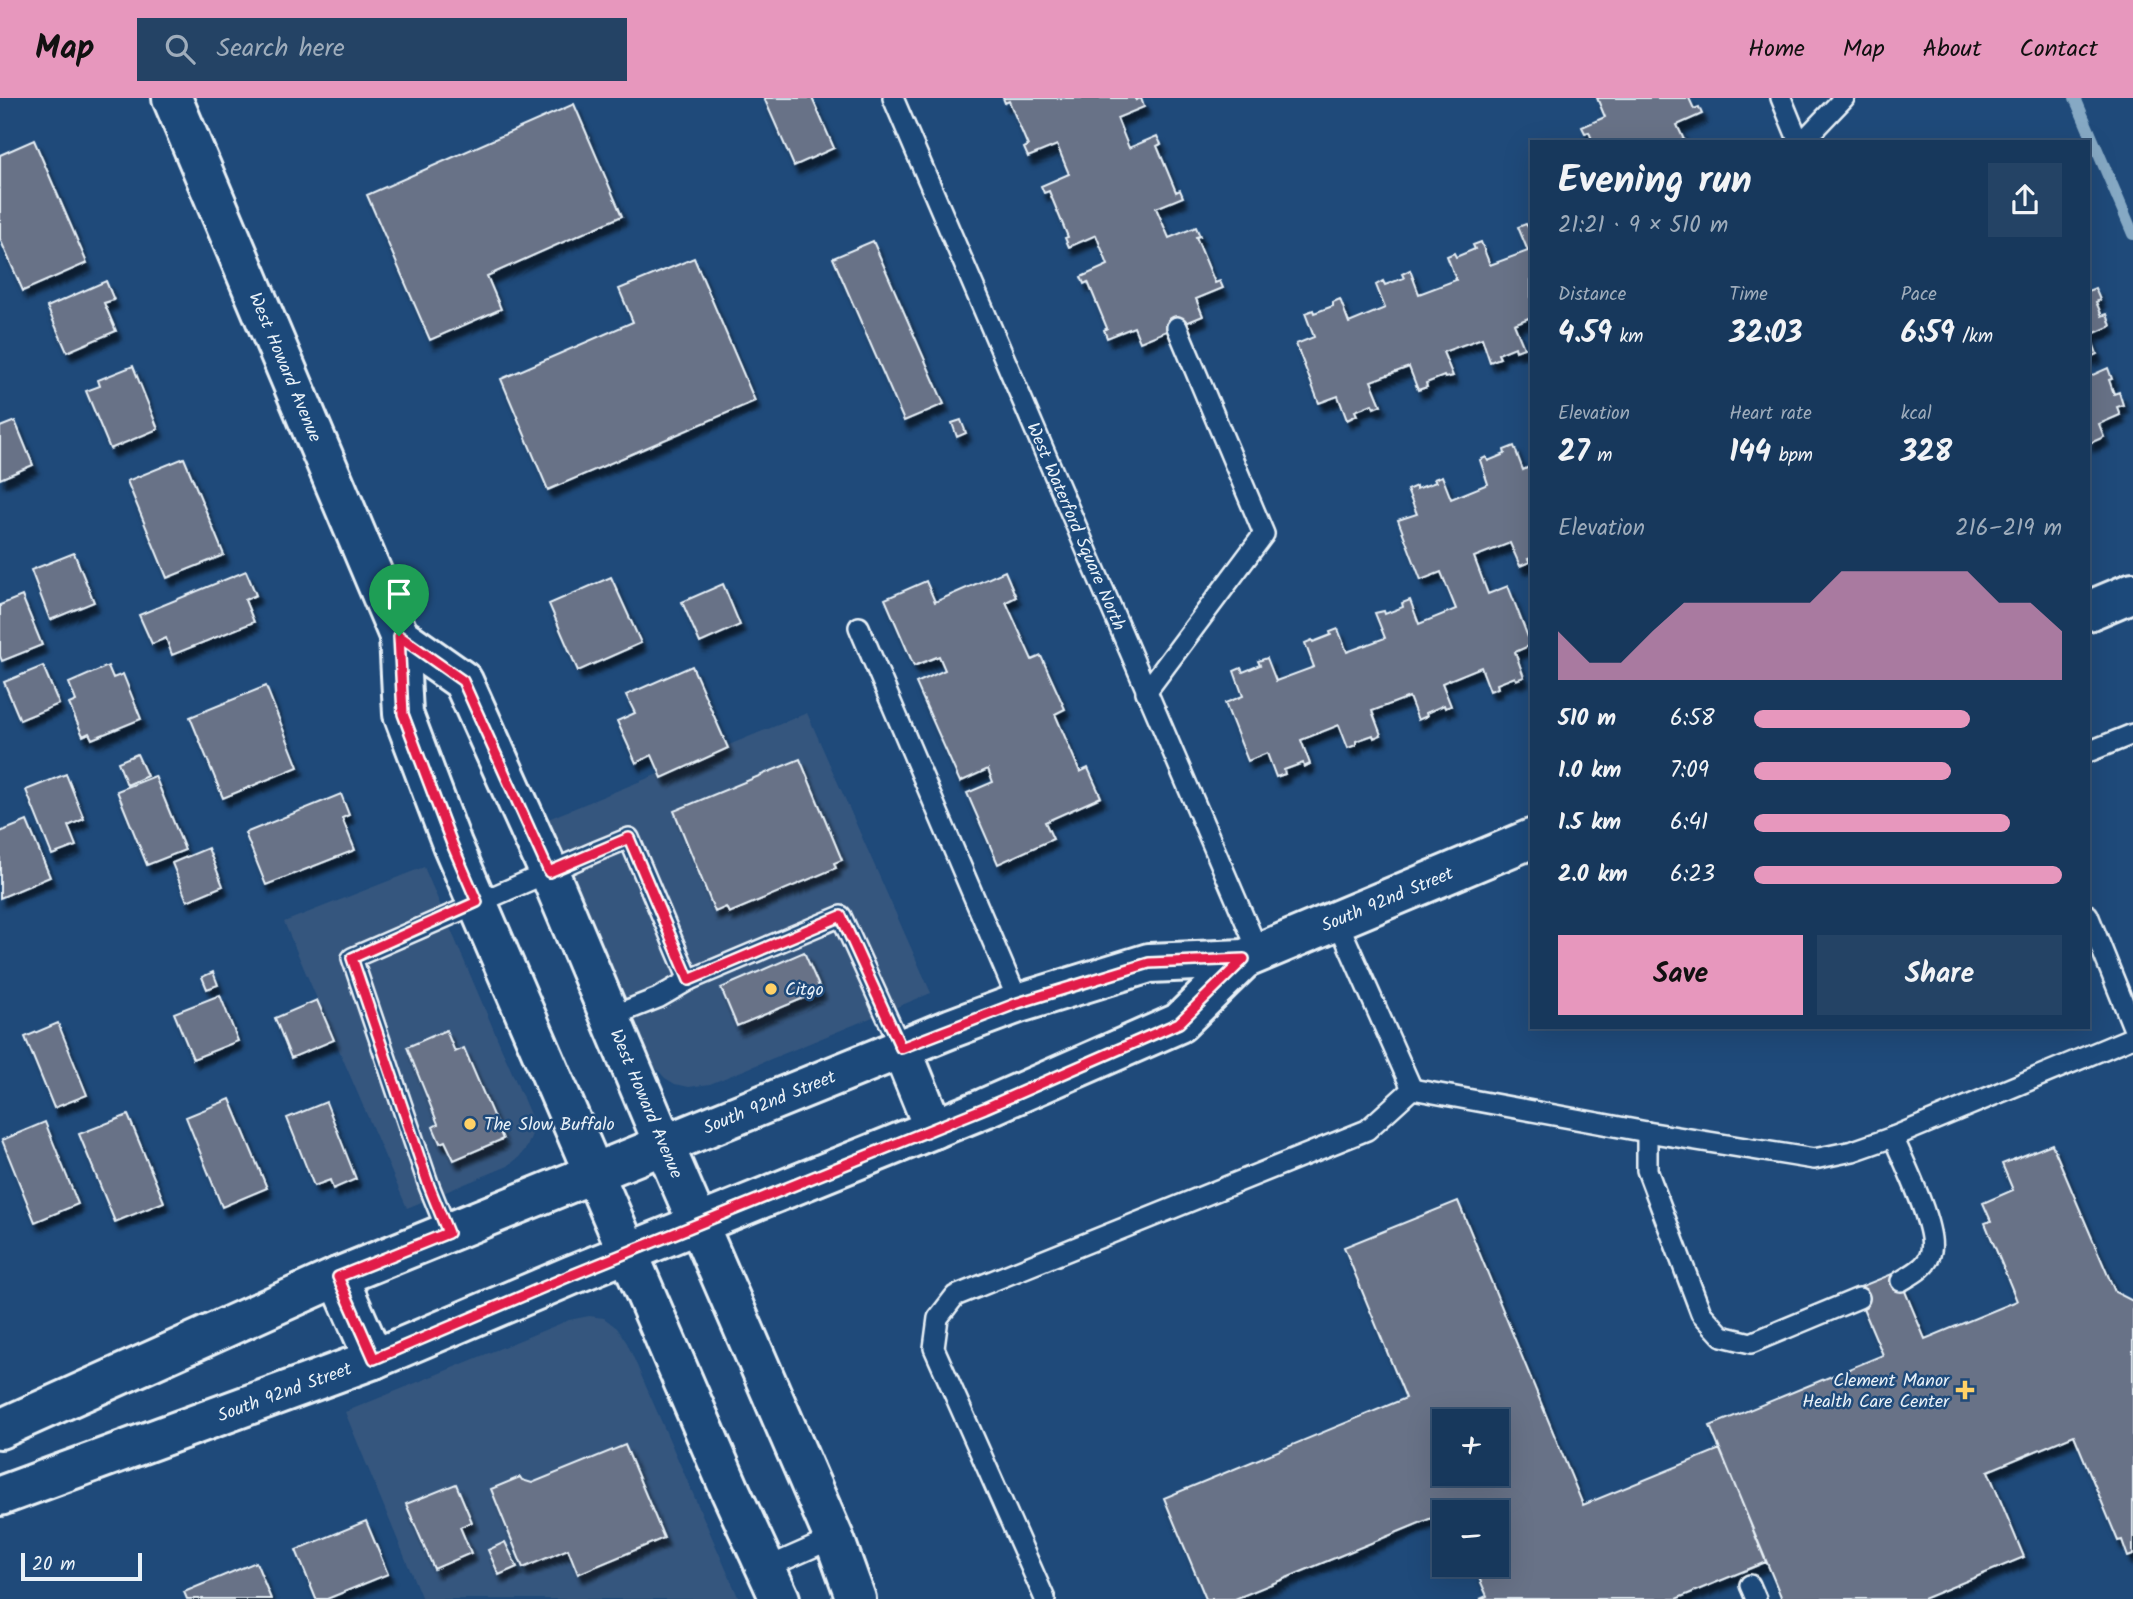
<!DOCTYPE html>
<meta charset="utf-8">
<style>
body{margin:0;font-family:Kalam,sans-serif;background:#244365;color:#f1f3f6;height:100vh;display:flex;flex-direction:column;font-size:26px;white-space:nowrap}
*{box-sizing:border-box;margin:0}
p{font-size:23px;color:#9eacbb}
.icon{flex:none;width:38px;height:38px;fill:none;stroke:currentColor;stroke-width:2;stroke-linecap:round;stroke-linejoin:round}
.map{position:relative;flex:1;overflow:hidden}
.drawer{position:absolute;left:1530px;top:42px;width:560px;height:889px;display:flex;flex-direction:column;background:#17385c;border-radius:0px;box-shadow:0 7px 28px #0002,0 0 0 2px #365272}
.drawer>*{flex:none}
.controls{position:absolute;left:1432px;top:1311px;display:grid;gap:14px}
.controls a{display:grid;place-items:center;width:77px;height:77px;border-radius:0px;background:#17385c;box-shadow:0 7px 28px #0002,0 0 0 2px #365272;font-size:35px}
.scale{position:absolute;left:21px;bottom:18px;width:121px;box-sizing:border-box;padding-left:7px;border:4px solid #e8f1f8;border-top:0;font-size:19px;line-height:24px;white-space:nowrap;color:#e8f1f8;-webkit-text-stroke:5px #1f4a7a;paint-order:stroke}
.pin{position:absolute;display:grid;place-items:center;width:60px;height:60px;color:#fff;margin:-72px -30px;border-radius:50% 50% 50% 0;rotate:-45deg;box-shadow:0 0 7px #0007}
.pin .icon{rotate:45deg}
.round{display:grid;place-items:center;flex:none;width:74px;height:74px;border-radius:0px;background:#244365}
.overview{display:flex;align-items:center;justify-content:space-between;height:119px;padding:0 28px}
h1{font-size:38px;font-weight:700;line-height:52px}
.stats{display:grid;grid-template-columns:repeat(3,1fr);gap:10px;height:119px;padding:7px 28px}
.stats div{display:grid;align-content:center}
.stats b{font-size:30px;font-weight:700}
.stats small{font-size:19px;font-weight:400}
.stats p{font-size:19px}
.chart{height:196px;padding:14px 28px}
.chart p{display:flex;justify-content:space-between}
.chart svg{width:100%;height:126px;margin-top:7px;fill:#e797bd;opacity:.7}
.action{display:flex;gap:14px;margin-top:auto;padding:14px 28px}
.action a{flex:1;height:80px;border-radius:0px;background:#e797bd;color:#111;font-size:28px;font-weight:700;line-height:80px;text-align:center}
.action a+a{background:#244365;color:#f1f3f6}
ul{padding:0 28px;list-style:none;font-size:23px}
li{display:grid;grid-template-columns:112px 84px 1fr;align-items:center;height:52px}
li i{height:18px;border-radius:9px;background:#e797bd}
header{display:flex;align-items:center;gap:42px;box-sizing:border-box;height:98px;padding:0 35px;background:#e797bd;color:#111}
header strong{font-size:33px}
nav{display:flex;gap:38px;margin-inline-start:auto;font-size:24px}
.search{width:490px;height:63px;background:#244365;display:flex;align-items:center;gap:18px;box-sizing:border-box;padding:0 24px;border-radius:0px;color:#9eacbb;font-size:26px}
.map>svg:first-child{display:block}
</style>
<header>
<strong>Map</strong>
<div class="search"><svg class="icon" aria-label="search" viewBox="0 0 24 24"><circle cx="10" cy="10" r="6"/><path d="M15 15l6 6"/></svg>Search here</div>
<nav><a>Home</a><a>Map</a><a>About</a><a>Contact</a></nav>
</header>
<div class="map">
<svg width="2133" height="1501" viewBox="0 0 2133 1501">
<defs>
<filter id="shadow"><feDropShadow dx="4.5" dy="8" stdDeviation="2" flood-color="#0009"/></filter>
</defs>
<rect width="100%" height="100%" fill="#1f4a7a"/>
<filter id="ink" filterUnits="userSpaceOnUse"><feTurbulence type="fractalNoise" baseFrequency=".0143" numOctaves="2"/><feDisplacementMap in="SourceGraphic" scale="14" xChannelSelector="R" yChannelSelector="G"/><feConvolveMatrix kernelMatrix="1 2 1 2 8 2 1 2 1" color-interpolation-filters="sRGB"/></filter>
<g filter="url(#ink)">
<path fill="#35567e" d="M807,615l124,280 -221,91 -21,3 -14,-3 -10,-6 -10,-11 -107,-248z
M424,769l107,250 1,17 -5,13 -8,10 -11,9 -101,42 -123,-286z
M589,1218l15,2 13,10 10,15 112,256h-317l-77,-187 224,-92z"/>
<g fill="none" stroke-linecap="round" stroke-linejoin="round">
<path stroke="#86a9c4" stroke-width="12" d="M2075,0l58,136"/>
</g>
<path fill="#687287" stroke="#e8f1f8" stroke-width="2" fill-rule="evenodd" filter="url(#shadow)" d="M764,0h48l22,50 -40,18z
M1003,0h133v2l5,-2 3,9 -27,11 12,30 28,-12 4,8 -4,2 19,46 4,-2 3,7 -27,11 13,30 27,-11 4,9 -4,1 19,46 5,-2 3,7 -27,11 7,17 -63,26 -6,-15 -27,11 -3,-8 3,-2 -19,-46 -4,2 -3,-7 27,-12 -12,-30 -27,12 -4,-9 3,-1 -19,-46 -5,2 -3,-7 28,-12 -12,-29 -29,12 -4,-9 4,-2 -19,-45 -4,2z
M1597,0h92l5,11 5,-2 3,7 -25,11 8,17h-92l-4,-10 -4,1 -3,-6 23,-10z
M574,6l48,112 -135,60 14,33 -71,31 -63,-145z
M34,42l53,123 -64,28 -23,-52v-84z
M1526,126l2,3 3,-1v91l-17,7 10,24 -8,3 -1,-4 -17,7 2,4 -10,4 -8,-24 -39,14 10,24 -8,2 -1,-2 -18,7 1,4 -9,3 -9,-23 -38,14 10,24 -7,3 -2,-4 -17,7 2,4 -10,5 -9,-24 -19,7 -23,-59 18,-7 -9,-24 8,-3 1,3 19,-7v-4l7,-3 9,24 36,-15 -9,-23 7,-4 2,4 19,-7 -2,-4 8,-4 9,24 37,-14 -9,-24 7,-3 2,4 19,-8 -2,-4 8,-3 9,23 38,-14 -10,-24z
M873,143l71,163 -40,17 -71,-163z
M694,160l61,143 -207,89 -47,-111 132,-57 -14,-33z
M106,183l8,19 -10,3 12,28 -49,21 -20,-45z
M2095,190l5,12 -4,2 6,14 5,-2 4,12 -21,9 7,19 -9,4v-67z
M133,268l25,63 -48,20 -24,-58 14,-5 -2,-6z
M2108,270l4,11 -3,1 5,14 5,-2 4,13 -6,2 3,8 -21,9 5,13 -16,7v-67z
M961,322l5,13 -9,4 -5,-14z
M15,323l18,44 -33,14v-52z
M1514,348l9,24 8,-4v92l-3,1 2,3 -10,4 -10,-23 -36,14 14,37 20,-8 23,59 -16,7 9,25 -8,3 -1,-3 -18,7 1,4 -8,3 -9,-24 -39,16 9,23 -6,2 -1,-3 -18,8 1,3 -9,4 -9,-23 -37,14 9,24 -7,3 -1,-3 -17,6v4l-8,3 -9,-23 -38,15 9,24 -6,3 -1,-4 -19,7 1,4 -9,3 -9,-24 -19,8 -23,-58 18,-7 -9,-25 7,-3 2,4 17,-7 -2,-4 9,-3 9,23 38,-14 -9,-24 7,-3 1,2 18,-7 -1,-3 8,-3 9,23 38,-14 -10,-25 9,-2 1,3 18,-7 -1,-4 8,-3 9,24 37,-15 -15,-37 -20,8 -23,-60 19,-6 -10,-24 9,-4v3l20,-7 -2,-3 8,-3 9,23 37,-15 -8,-24 6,-3 2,4 17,-7 -1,-4z
M184,360l40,97 -57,23 -40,-97z
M74,455l20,49 -44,18 -19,-50z
M246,473l10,24 -11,5 9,22 -82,33 -6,-17 -14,6 -13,-29z
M1005,473l11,26 -10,5 26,58 9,-4 24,53 -10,5 25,58 8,-4 13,29 -56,25 8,17 -55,25 -31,-71 26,-11 -5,-13 -28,13 -44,-99 29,-13 -6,-14 -25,10 -29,-67 41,-18 9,21z
M611,479l30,66 -63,28 -29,-67z
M723,486l17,41 -40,18 -18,-41z
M22,498l20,49 -40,16 -2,-5v-51z
M43,568l16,38 -39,16 -16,-38z
M108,568l5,12 10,-4 18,45 -49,20 -3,-6 -6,3 -14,-32 7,-3 -7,-18z
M692,568l36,82 -66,30 -10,-23 -16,8 -19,-42 18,-8 -9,-18z
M266,588l32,81 -75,31 -33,-81z
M137,656l10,22 -20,9 -9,-23z
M800,661l42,101 -8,3 2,5 -107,45 -3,-6 -11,5 -41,-101z
M66,676l18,45 -16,7 8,20 -24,9 -26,-65z
M155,678l30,74 -38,15 -30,-74z
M341,696l8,21 -7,3 13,32 -89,35 -21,-52z
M27,723l23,56 -50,21v-66z
M208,750l15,38 -36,15 -15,-38z
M804,854l17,39 -84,35 -16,-38z
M213,874l5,13 -11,4 -5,-12z
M220,897l18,46 -45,18 -19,-46z
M317,902l17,40 -43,18 -16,-40z
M58,925l29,72 -33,13 -29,-71z
M446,932l9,22 9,-4 39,91 -49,21 -9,-19 -5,2 -7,-16 5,-3 -31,-77z
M230,1001l37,89 -45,19 -36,-90z
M326,1004l30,77 -23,10 -3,-9 -16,6 -27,-68z
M128,1017l36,87 -49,20 -36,-88z
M45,1024l33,82 -43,18 -33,-82z
M2052,1046l63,148 18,9v254l-5,2 -6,-17 -4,1 -44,-106 -86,36 36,86 -101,42h-141l-72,-173 173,-71 -28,-66 42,-17 28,67 92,-38 -32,-78 6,-2 -8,-18 30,-13 -11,-26z
M1458,1103l125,304 137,-56 46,113 -90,37h-196l7,-3 -14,-32h23v-52h-44l-1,-2 -216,89h-29l-42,-101 242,-100 -62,-151zM1444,1323h52v53h-52z
M625,1347l39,93 -86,36 -10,-25 -45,19 -32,-79 29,-12 2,3 10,3z
M456,1386l16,38 -12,5 11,26 -37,16 -28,-65z
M366,1423l22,53 -61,25h-11l-20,-49z
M505,1444l12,25 -18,8 -11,-25z
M256,1464l15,37h-84l-3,-7z"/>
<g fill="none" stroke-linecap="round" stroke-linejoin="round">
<g stroke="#e8f1f8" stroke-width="24">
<g id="lane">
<path id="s1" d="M893,0l366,855"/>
<path d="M1781,0l18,44"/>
<path d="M1802,44l42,-44"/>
<path d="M859,529l160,376"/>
<path d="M1146,594l118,-158 -87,-207"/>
<path d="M2088,654l45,-18"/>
<path d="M2088,817l45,112"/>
<path d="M1337,822l75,169"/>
<path d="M610,919l48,-19 31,-18"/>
<path d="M1412,991l235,43 167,27 39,-8 40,-14 240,-100"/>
<path d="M1647,1034v38l54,143 21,23 29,7 108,-45"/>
<path d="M1893,1039c11,25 43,90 38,114 -2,15 -18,23 -30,30"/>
<path d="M448,1135l-19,-47 -77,-228 243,-106 34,-14 60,142 152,-64 60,132"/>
<path d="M766,1470l68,-30"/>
<path d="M1750,1487l6,14"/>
<path d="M1045,1501l-111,-251 4,-30 17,-22 412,-166 45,-41"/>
</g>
</g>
<g stroke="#e8f1f8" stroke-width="44">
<g id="secondary">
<path id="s2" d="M172,0l227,538 4,78 49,130 278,646 50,109"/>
<path d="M2088,513l45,-19"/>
<path id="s3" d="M399,538l64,45 86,191 115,273 170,393 22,61"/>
<path d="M901,950l33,81"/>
<path d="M338,1179l36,82"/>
<path id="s4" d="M0,1331l338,-152 614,-249 67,-25 130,-40 95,-4 287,-120"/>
<path id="s5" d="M0,1398l374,-137 198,-84 413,-167 194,-85 65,-64"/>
</g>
</g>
<use href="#lane" stroke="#1f4a7a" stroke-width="19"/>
<use href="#secondary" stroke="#1f4a7a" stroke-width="38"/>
</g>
</g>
<g fill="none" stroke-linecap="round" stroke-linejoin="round" filter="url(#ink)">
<g stroke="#fff" stroke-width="14">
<path id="route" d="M399,538l64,45 86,191 80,-34 60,142 152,-64 60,132 117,-45 131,-40 95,-4 -65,64 -194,85 -413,167 -198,84 -36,-82 110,-44 -19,-47 -77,-228 125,-56 -25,-58 -49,-130z"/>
</g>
<use href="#route" stroke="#e11d48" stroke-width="9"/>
</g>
<g fill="#ffd166" stroke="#1f4a7a" stroke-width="2.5">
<circle cx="771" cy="891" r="7"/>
<circle cx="470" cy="1026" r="7"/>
<path d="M1961.5 1281.5h7v7h7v7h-7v7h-7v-7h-7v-7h7z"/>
</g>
<g text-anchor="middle" stroke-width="5" stroke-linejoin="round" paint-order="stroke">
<g font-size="18" fill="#e8f1f8" stroke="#1f4a7a">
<text dy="6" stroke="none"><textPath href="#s2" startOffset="292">West Howard Avenue</textPath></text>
<text dy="6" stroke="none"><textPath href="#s1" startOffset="466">West Waterford Square North</textPath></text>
<text dy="6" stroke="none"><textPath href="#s4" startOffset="1491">South 92nd Street</textPath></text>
<text dy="6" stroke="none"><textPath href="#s4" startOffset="836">South 92nd Street</textPath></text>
<text dy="6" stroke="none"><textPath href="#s3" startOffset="539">West Howard Avenue</textPath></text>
<text dy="6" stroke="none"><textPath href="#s5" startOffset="303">South 92nd Street</textPath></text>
</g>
<g font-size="18" fill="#e8f1f8" stroke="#1f4a7a" text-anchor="start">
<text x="785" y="897">Citgo</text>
<text x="484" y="1032">The Slow Buffalo</text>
<text x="1949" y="1288" text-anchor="end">Clement Manor<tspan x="1949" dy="21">Health Care Center</tspan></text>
</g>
</g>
</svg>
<div class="controls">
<a>+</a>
<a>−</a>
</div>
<div class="scale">20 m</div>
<div class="pin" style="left:399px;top:538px;background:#1e9e55"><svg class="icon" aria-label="arrive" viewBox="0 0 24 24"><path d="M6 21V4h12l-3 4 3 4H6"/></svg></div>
<section class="drawer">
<div class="overview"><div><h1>Evening run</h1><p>21:21 · 9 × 510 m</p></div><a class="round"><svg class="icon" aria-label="share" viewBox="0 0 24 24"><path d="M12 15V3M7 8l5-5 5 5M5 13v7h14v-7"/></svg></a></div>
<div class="stats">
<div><p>Distance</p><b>4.59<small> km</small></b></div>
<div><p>Time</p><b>32:03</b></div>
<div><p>Pace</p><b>6:59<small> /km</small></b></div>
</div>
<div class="stats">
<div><p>Elevation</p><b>27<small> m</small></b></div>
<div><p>Heart rate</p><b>144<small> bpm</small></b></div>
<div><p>kcal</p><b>328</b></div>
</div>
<div class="chart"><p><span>Elevation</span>216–219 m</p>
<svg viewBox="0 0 160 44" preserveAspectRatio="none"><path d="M0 44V27L10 38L20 38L30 27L40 17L50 17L60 17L70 17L80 17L90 6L100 6L110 6L120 6L130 6L140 17L150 17L160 27V44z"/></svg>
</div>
<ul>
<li><b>510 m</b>6:58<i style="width:70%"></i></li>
<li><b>1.0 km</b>7:09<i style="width:64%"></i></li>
<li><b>1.5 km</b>6:41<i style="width:83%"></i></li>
<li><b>2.0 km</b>6:23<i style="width:100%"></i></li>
</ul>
<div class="action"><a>Save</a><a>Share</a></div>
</section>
</div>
